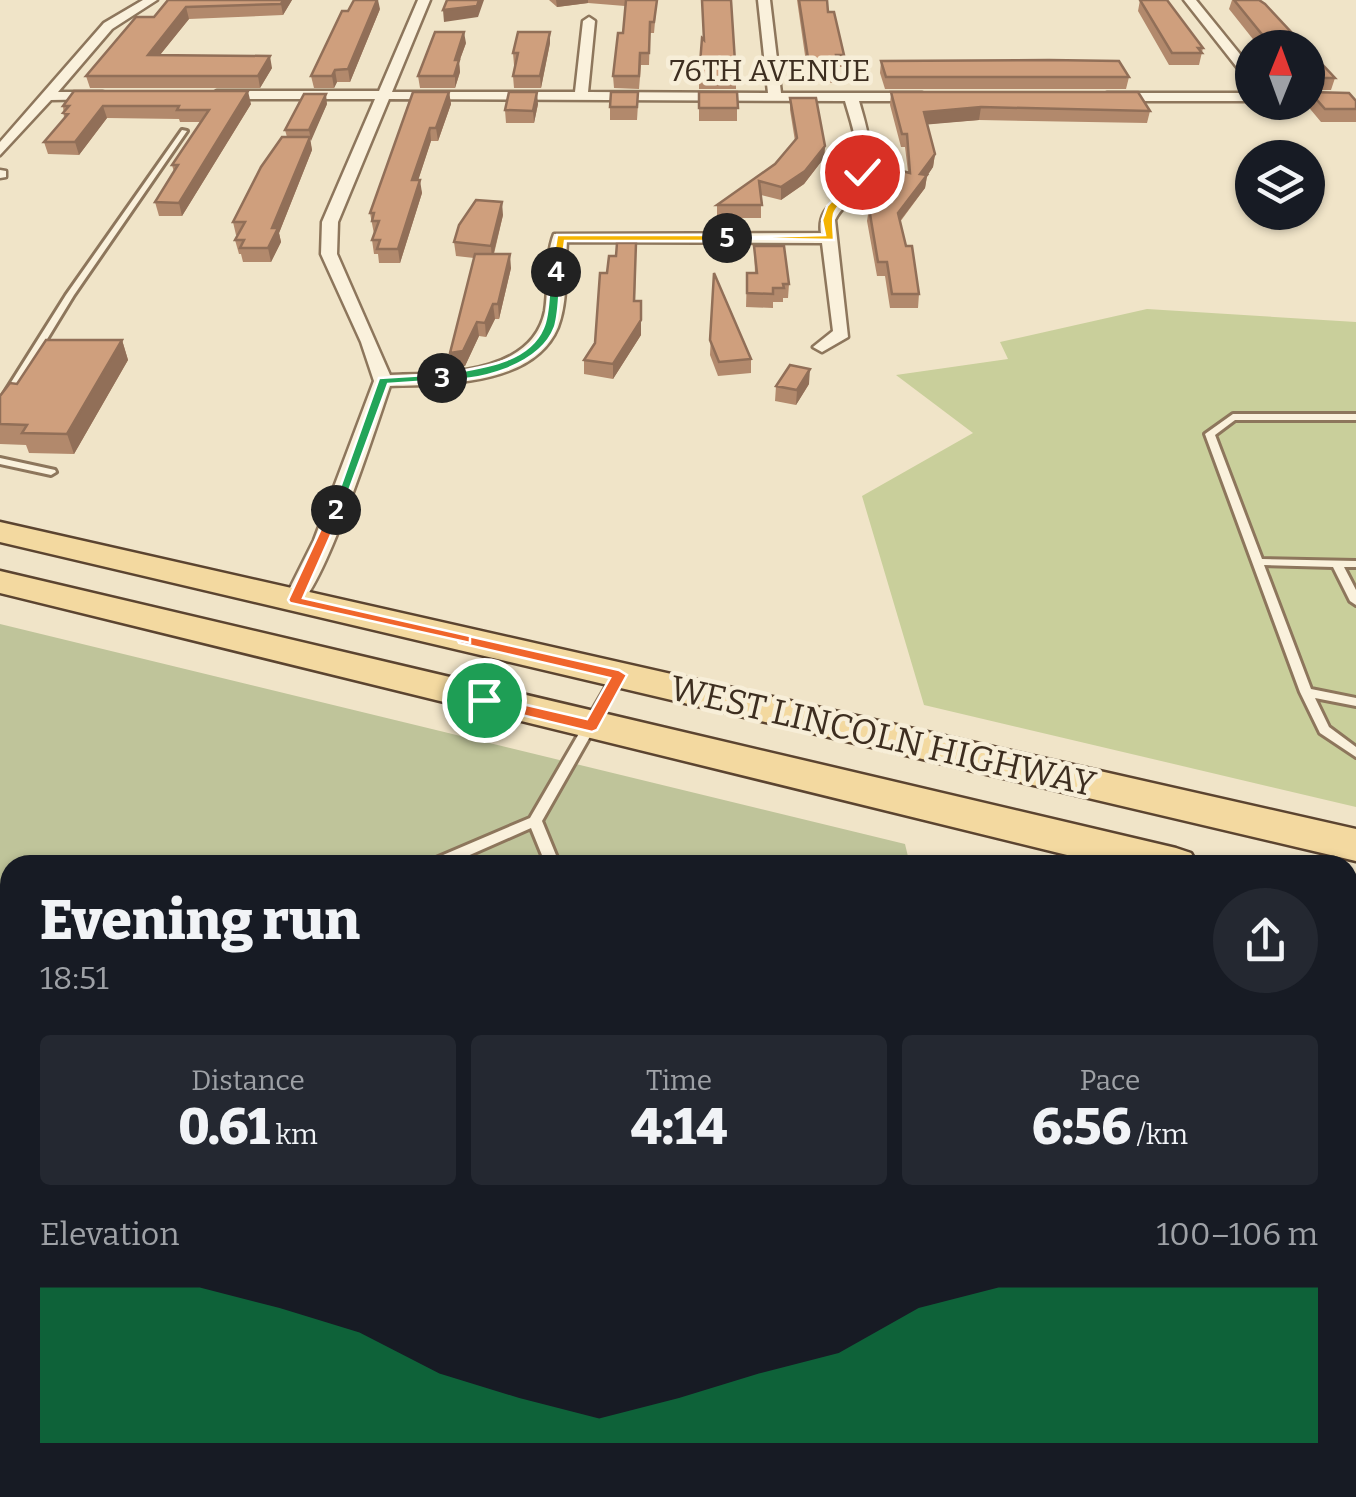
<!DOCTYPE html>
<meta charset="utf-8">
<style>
body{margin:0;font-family:Bitter,serif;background:#242831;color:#f1f3f6;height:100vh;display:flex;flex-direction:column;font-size:38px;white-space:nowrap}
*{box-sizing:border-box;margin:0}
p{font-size:32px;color:#9ea1a6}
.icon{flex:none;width:55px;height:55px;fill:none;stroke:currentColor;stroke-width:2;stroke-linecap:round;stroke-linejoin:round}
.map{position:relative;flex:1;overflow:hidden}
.sheet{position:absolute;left:0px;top:855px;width:1358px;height:642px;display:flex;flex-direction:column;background:#171b24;border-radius:30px 30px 0 0;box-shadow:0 2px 8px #0004}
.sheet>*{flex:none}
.needle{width:65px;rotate:1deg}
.buttons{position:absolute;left:1235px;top:30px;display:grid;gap:20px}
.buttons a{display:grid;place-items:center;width:90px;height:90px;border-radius:50%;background:#171b24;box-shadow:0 2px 8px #0004;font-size:50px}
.pin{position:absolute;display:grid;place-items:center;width:85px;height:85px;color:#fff;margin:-42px;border:5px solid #fff;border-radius:50%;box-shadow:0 2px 10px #0007}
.km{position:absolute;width:50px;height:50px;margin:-25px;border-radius:50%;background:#222;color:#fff;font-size:28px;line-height:50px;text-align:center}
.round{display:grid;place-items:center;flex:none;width:105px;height:105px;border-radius:52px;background:#242831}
.head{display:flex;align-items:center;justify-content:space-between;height:170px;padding:0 40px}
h1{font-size:55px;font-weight:800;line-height:75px}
.stats{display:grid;grid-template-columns:repeat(3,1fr);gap:15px;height:170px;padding:10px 40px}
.stats div{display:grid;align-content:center;border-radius:10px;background:#242831;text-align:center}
.stats b{font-size:50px;font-weight:800}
.stats small{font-size:28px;font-weight:400}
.stats p{font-size:28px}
.chart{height:280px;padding:20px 40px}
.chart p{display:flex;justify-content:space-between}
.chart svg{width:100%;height:180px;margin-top:10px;fill:#0b8043;opacity:.7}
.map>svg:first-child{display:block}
</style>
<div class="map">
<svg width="1356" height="1497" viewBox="0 0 1356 1497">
<rect width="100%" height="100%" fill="#f0e4c8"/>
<path fill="#c9cf9b" d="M1147,309l209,13v485l-432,-102 -62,-209 111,-63 -77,-58 112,-16 -8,-17z"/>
<path fill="#bfc49a" d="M0,624l905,220 5,21h-900v623h1243l4,9h-1257z"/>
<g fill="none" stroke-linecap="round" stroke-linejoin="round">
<g stroke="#8d765c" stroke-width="6">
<path id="lane" d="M182,130l5,1 -113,164 -69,113 -5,3v-11l66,-105z
M1233,414h123v6h-121l-20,15 47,124 94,2v6h-12l12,23v15l-6,-4 -17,-34 -69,-2 47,124 45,9v8l-41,-8 14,29 27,20v10l-36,-24 -20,-41 -95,-258z
M0,458l55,12 1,2 -5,3 -51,-11z
M619,671l6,4 -83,146 18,44h-14l-15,-37 -84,37h-20l2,-4 101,-43 83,-143z
M10,1020v14l-10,5v-14z
M1348,1308l8,3v18l-8,-3z
M230,1488h23l-5,9h-24z"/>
</g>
<g stroke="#8d765c" stroke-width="5">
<path id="street" d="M143,0h14l-45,29 -54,63h44l5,1v6l-56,1 -51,55v-13l104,-119z
M418,0h12l-38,92h183l8,-71 6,-4 6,4 -7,71 180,1 -10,-93h12l11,93h141l7,4 -7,4h-63c9,32 21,65 -3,94 -8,9 -16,14 -21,25l13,117 -26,15 -9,-5 20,-16 -11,-88 -255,-1c-2,27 1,59 -9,85 -24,59 -115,57 -168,59 -12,34 -69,214 -95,221l-11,-7 30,-60 60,-159 -13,-39 -40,-88 1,-32 53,-123h-158l-7,-4 7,-4h162zM389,99l456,2c7,25 19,54 6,79 -11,21 -34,26 -30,53l-267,1c-9,23 -5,52 -9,77 -13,65 -104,62 -155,64l-53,-121 1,-32z
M1184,0h12l56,69v12l-5,-1z
M1252,93v8h-145l-7,-4 7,-4z
M0,170l6,1v6l-6,1z"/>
</g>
<g stroke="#5b4430" stroke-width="5">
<path id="primary" d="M0,522l1356,307v32l-1356,-319z
M0,571l1176,277 15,5 7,12h-90l-1108,-272z
M1348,888l8,2v36l-8,-3z"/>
</g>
<use href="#lane" fill="#faf1dc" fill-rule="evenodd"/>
<use href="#street" fill="#faf1dc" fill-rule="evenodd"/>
<use href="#primary" fill="#f3d9a0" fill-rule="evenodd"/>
</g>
<path fill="#b2896c" d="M168,0h124l-9,15 -94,4 -29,36 112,13 -12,20h-170l-4,-12 68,-59z
M549,0h108l-3,33h-4l-1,32h-8l-2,24 -25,-1 -1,-12 10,-43 2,-27 -37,-3 -31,4z
M797,0h30l1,12 16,43 -1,12h-5v13h-5v3h-24z
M1140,0l63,48 -4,17h-30l-31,-54z
M1232,0h27l47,48h-46l-31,-39z
M380,9l-30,73h-13l-3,6h-20l-3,-12z
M550,32v11l-9,45h-27l-1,-12 2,-11h-1l-1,-12z
M466,43l-7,19 1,10 -5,16h-35l-2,-12z
M1308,49l27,29 -4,12h-22l-1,4z
M881,61l248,16 -3,12h-241l-5,-16z
M699,77h37v12h-37z
M449,92l2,12 -13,37h-7l-13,39 4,13 -22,70h-21l-1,-9h-4l-2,-14 2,-6 -4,-21z
M699,92h38v29h-38z
M891,92l259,19 -3,12 -168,-3 -52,4 8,30 -2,13 -6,9 -2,12 -25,34 19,72 -1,14h-28l-5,-32h-8l-10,-55 2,-13 39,-36 -3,-25h-4l-11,-42z
M1310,92l46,9v21h-35l-15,-18z
M790,98l35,48 -1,12 -20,26 -23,16 -20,-5v23h-44v-13l58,-41 20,-23 -5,-31z
M251,104l-69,112h-23l-4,-14 19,-30 -2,-7 29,-43h-21l-1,-3 -72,-1 -28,37 -31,-1 -4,-12 20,-24 -1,-12z
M327,104l-17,37 2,9 -33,83 2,9 -10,20h-28l-2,-8h-2l-4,-14 3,-5h-2l-3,-13 54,-85 -2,-7z
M538,104l-4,19h-28l-1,-13z
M638,104l-1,16h-27v-13z
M503,215l-9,39 17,14 -12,51h-4l-9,18 -7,-1 -14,30 -13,2 22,-110 -18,-2 -2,-14z
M754,246l35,38 -1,14h-5v4h-10v6l-27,-1 1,-34h8z
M636,257l-1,44 6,34 -28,44 -29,-5v-14l11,-17 12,-70z
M714,273l37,86v14l-33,3 -8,-21z
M122,340l6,20 -54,94 -45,-1 -3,-8 -26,-1v-48l17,-12z
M809,384l-13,21 -21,-4 1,-15z"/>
<path fill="#916f58" d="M283,0h9l-9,15 -2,-11z
M377,0h1l2,9 -30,73 -2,-13z
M479,0h5l-6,17 -34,5 -1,-12z
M556,0h32v3l-31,4z
M186,7l3,12 -38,47 -3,-11z
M464,32l2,11 -7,19 1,10 -5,16v-28z
M550,32v11l-9,45 -1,-12z
M270,56l2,12 -12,20 -2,-12z
M335,70l2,12 -3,6 -2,-12z
M248,91l3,13 -69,112 -3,-13z
M449,92l2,12 -13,37 -2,-13z
M537,92l1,12 -4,19 -1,-12z
M326,94l1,10 -16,37 -2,-11z
M103,106l4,12 -28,37 -4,-13z
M981,107l-2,13 -57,5 2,-13z
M430,128l1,13 -17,52 -2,-13z
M310,137l2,13 -33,83 2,9 -10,20 -3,-14 4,-20z
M825,146l-1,12 -20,26 -23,16v-13z
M935,154l-2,13 -6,9 -2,12 -29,38 2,-13 22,-39z
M420,180l2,13 -22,70 -2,-14z
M502,202l1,13 -11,45 -1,-14z
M510,254l1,14 -12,51 -1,-15z
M641,301v34l-28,44v-15z
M493,304l2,15 -9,18 -1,-14z
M477,322l2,14 -14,30 -13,2 -2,-15z
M122,340l6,20 -54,94 -7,-20z
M810,369l-1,15 -13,21 1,-15z"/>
<path fill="#cf9f7d" stroke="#916f58" stroke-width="2.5" d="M168,0h115l-2,4 -95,3 -38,48 122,1 -12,20h-172l50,-59h18z
M354,0h23l-29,69 -13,1 -3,6h-21l31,-65h6z
M447,0h32l-2,6 -34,4z
M626,0h31l-3,22h-4l-1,31h-9l-1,23h-26l5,-43h5z
M702,0h29l5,77h-37l3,-39 2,2z
M799,0h28l1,12h6l10,43h-8l2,13h-5v3h-23z
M1140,0h27l36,48h-5l4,5h-30z
M1234,0h25l6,4 41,44h-33z
M435,32h29l-9,28h4l-5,16h-36z
M518,32h32l-10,44h-27l5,-23h-5z
M1308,49l27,29h-26v12z
M1049,60l70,1 10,16h-243l-5,-16z
M74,91h174l-69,112 -24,-1 23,-37h-6l37,-55h-32l2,-4h-76l-28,36h-31l24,-28 -5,-1 6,-7h-6z
M413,92h36l-13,36h-6l-18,52h8l-22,69h-21l3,-9h-8l7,-19h-7l2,-8h-4z
M509,92h28l-4,19 -28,-1z
M611,92h27l-1,15h-27z
M699,92h38l1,16h-39z
M891,92h247l12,19 -169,-4 -57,5 11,42 -15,20 7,1 -29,38 8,33h6l7,48h-27l-5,-32h-9l-9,-54 33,-37 8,2 -3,-39h-5z
M1310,92l39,1 7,8v8h-31z
M304,94h22l-17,36h-24z
M790,98h26l9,48 -20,25 -24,16 -22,-6 3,24h-45l58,-41 22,-26z
M282,137h28l-38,91h6l-10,20h-28l4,-8h-9l10,-18h-12l28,-55z
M476,200l26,2 -11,44 -37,-4 5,-17z
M617,243h19l-2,58h7v19l-28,44 -29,-4 11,-17 5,-70h7l2,-17h7z
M754,246h30l5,38h-6l1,4h-11v6l-26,-1v-20h10z
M475,254h35l-12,50h-5l-8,19 -8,-1 -14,29 -13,2z
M714,273l37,86 -32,3 -9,-22z
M46,340h76l-55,94 -45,-1 5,-8 -27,-1v-28l10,-13 7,1z
M790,365l20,4 -13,21 -21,-4z"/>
<path fill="#f0652b" stroke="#fff" stroke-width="2.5" d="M464,635l155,35 8,5 -30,55 -5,2 -108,-26 -8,-6 8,-5 103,24 23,-41 -151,-35 -2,-4z"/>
<path fill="#f0652b" stroke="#fff" stroke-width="2.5" d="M331,507l11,3 -39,88 167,38v7l-180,-40 -2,-3z"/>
<path fill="#22a559" stroke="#fff" stroke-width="2.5" d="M442,374l4,6 -58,4 -46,126 -11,3 48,-135z"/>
<path fill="#22a559" stroke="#fff" stroke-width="2.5" d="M556,269l5,3c-2,17 -1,39 -6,55 -15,40 -80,56 -117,53v-5c34,-7 89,-9 105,-47 7,-15 5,-39 8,-56z"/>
<path fill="#f5b400" stroke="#fff" stroke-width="2.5" d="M557,235h170l5,3 -5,3h-162l-4,31 -5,3 -5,-3z"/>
<path fill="#f5b400" stroke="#fff" stroke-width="2.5" d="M862,169l5,3c-8,14 -29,30 -33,42 -2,8 0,18 0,26l-112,-2 103,-3 -3,-15 5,-14z"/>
<g text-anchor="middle" stroke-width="9" stroke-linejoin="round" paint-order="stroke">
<g font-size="30" fill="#3d2e20" stroke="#f7eed8">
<text x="770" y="81">76TH AVENUE</text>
</g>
<g font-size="35" fill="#3d2e20" stroke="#f7eed8">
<text transform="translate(883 736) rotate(13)" y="12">WEST LINCOLN HIGHWAY</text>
</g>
</g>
</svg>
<div class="buttons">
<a><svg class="needle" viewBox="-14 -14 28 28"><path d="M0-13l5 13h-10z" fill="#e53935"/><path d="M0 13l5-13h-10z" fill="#9ea1a6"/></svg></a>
<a><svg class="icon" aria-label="layers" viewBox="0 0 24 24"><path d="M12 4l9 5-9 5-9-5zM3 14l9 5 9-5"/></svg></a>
</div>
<div class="pin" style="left:484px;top:700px;background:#1e9e55"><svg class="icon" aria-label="arrive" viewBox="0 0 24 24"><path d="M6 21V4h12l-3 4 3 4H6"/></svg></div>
<div class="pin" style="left:862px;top:172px;background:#d93025"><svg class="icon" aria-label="check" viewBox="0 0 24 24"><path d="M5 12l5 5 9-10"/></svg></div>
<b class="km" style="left:336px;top:510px">2</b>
<b class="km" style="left:442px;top:378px">3</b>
<b class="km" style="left:556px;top:272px">4</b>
<b class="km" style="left:727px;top:238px">5</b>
<section class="sheet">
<div class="head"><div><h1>Evening run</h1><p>18:51</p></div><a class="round"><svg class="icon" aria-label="share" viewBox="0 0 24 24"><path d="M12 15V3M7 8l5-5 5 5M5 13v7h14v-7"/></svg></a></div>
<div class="stats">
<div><p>Distance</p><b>0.61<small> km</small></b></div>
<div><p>Time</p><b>4:14</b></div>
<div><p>Pace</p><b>6:56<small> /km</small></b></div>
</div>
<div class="chart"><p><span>Elevation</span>100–106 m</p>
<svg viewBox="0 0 160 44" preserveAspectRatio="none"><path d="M0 44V6L10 6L20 6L30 11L40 17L50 27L60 33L70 38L80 33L90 27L100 22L110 11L120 6L130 6L140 6L150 6L160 6V44z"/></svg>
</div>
</section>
</div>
